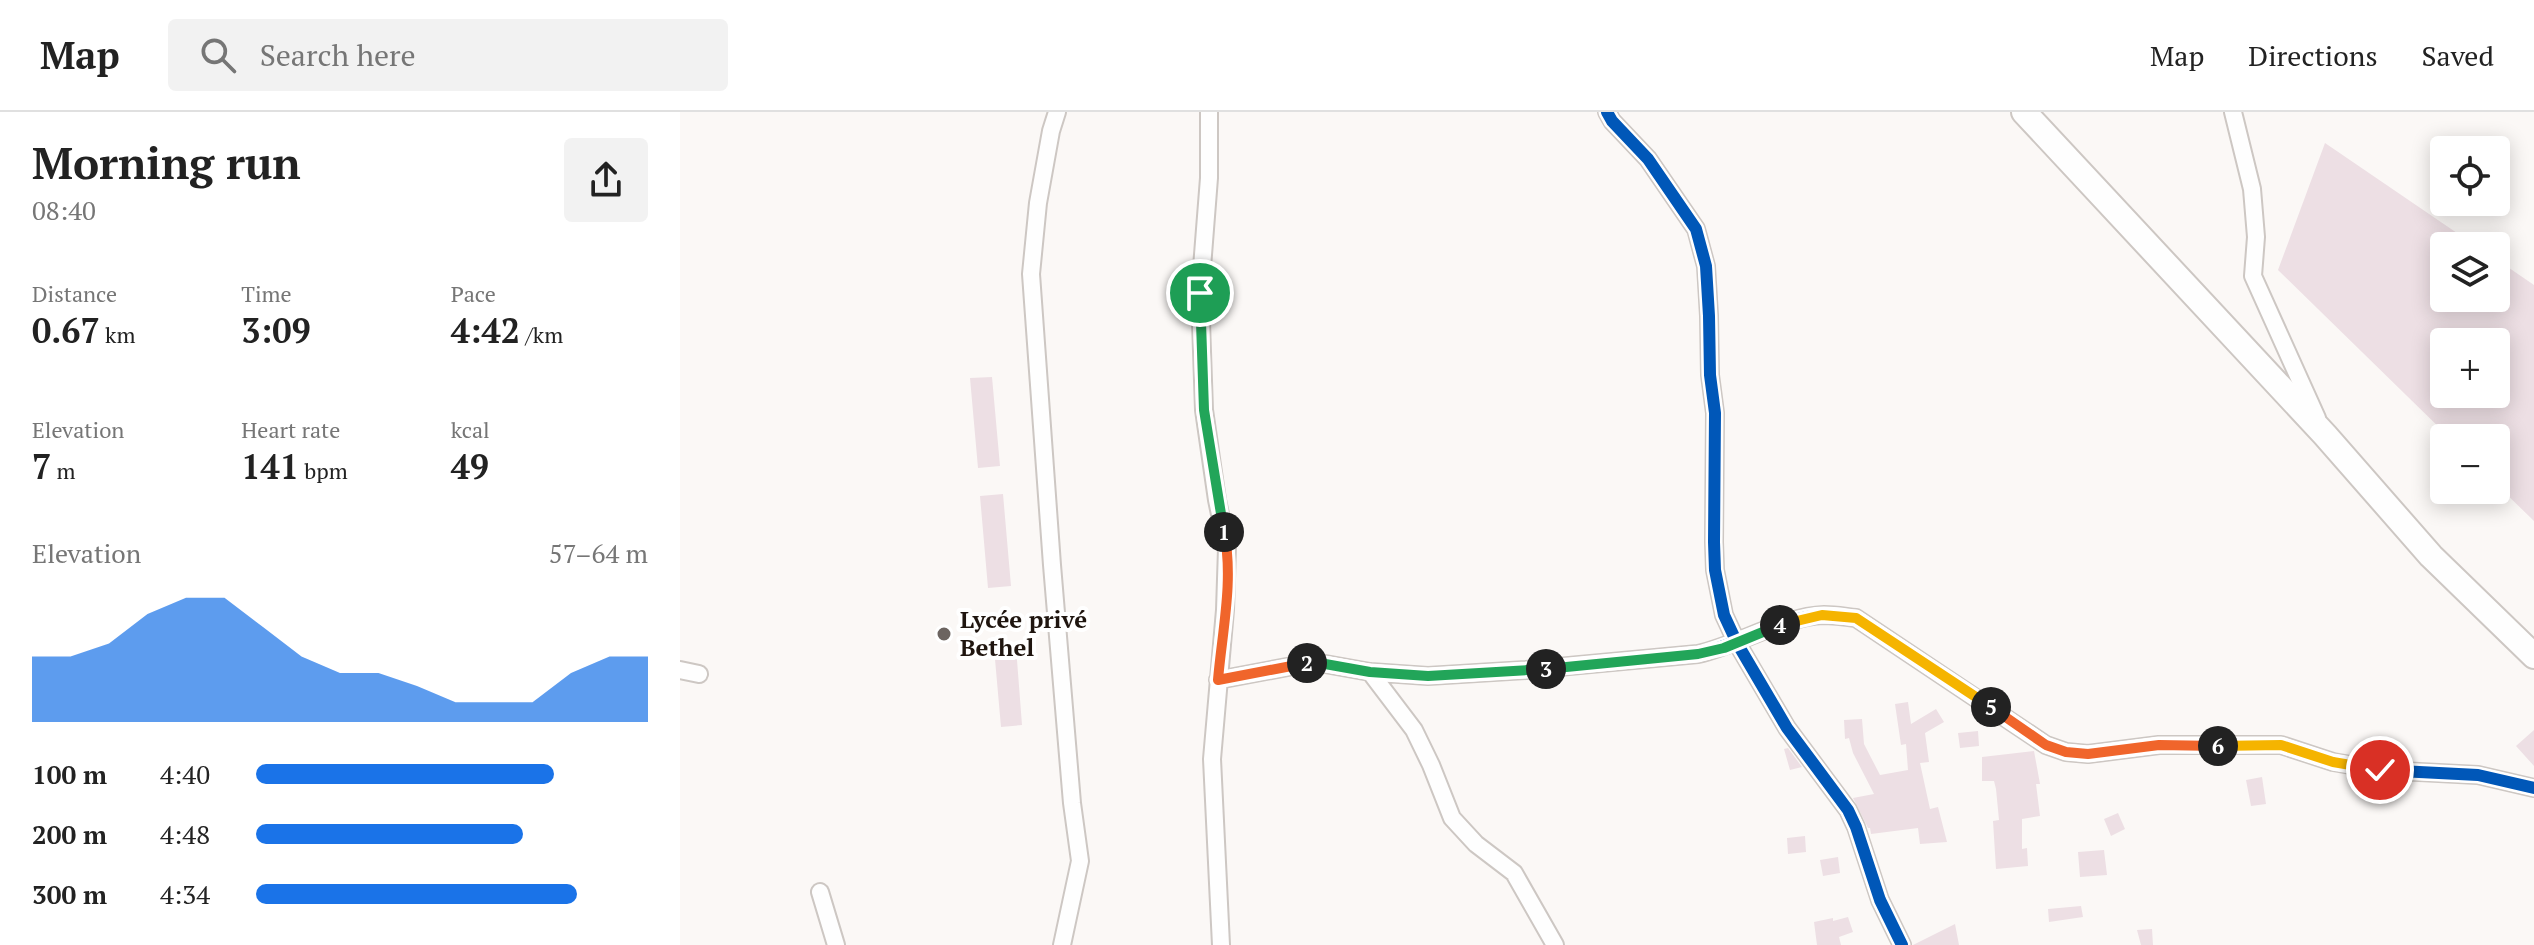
<!DOCTYPE html>
<meta charset="utf-8">
<style>
body{margin:0;font-family:"PT Serif",serif;background:#f2f2f2;color:#222;height:100vh;display:flex;flex-direction:column;font-size:30px;white-space:nowrap}
*{box-sizing:border-box;margin:0}
p{font-size:26px;color:#767676}
.icon{flex:none;width:44px;height:44px;fill:none;stroke:currentColor;stroke-width:2;stroke-linecap:round;stroke-linejoin:round}
.map{position:relative;flex:1;overflow:hidden}
.drawer{display:flex;flex-direction:column;background:#fff;width:680px}
.drawer>*{flex:none}
.controls{position:absolute;left:1750px;top:24px;display:grid;gap:16px}
.controls a{display:grid;place-items:center;width:80px;height:80px;border-radius:8px;background:#fff;box-shadow:0 4px 20px #0003;font-size:40px}
.pin{position:absolute;display:grid;place-items:center;width:68px;height:68px;color:#fff;margin:-34px;border:4px solid #fff;border-radius:50%;box-shadow:0 2px 8px #0007}
.km{position:absolute;width:40px;height:40px;margin:-20px;border-radius:50%;background:#222;color:#fff;font-size:22px;line-height:40px;text-align:center}
.round{display:grid;place-items:center;flex:none;width:84px;height:84px;border-radius:8px;background:#f2f2f2}
.overview{display:flex;align-items:center;justify-content:space-between;height:136px;padding:0 32px}
h1{font-size:44px;font-weight:700;line-height:60px}
.stats{display:grid;grid-template-columns:repeat(3,1fr);gap:12px;height:136px;padding:8px 32px}
.stats div{display:grid;align-content:center}
.stats b{font-size:34px;font-weight:700}
.stats small{font-size:22px;font-weight:400}
.stats p{font-size:22px}
.chart{height:224px;padding:16px 32px}
.chart p{display:flex;justify-content:space-between}
.chart svg{width:100%;height:144px;margin-top:8px;fill:#1a73e8;opacity:.7}
ul{padding:0 32px;list-style:none;font-size:26px}
li{display:grid;grid-template-columns:128px 96px 1fr;align-items:center;height:60px}
li i{height:20px;border-radius:10px;background:#1a73e8}
header{display:flex;align-items:center;gap:48px;box-sizing:border-box;height:112px;padding:0 40px;background:#fff;border-bottom:2px solid #e0e0e0}
header strong{font-size:38px}
nav{display:flex;gap:44px;margin-inline-start:auto;font-size:28px}
.search{width:560px;height:72px;background:#f2f2f2;display:flex;align-items:center;gap:20px;box-sizing:border-box;padding:0 28px;border-radius:8px;color:#767676;font-size:30px}
main{display:flex;flex:1;min-height:0}
.map>svg:first-child{display:block}
</style>
<header>
<strong>Map</strong>
<div class="search"><svg class="icon" aria-label="search" viewBox="0 0 24 24"><circle cx="10" cy="10" r="6"/><path d="M15 15l6 6"/></svg>Search here</div>
<nav><a>Map</a><a>Directions</a><a>Saved</a></nav>
</header>
<main>
<section class="drawer">
<div class="overview"><div><h1>Morning run</h1><p>08:40</p></div><a class="round"><svg class="icon" aria-label="share" viewBox="0 0 24 24"><path d="M12 15V3M7 8l5-5 5 5M5 13v7h14v-7"/></svg></a></div>
<div class="stats">
<div><p>Distance</p><b>0.67<small> km</small></b></div>
<div><p>Time</p><b>3:09</b></div>
<div><p>Pace</p><b>4:42<small> /km</small></b></div>
</div>
<div class="stats">
<div><p>Elevation</p><b>7<small> m</small></b></div>
<div><p>Heart rate</p><b>141<small> bpm</small></b></div>
<div><p>kcal</p><b>49</b></div>
</div>
<div class="chart"><p><span>Elevation</span>57–64 m</p>
<svg viewBox="0 0 160 44" preserveAspectRatio="none"><path d="M0 44V24L10 24L20 20L30 11L40 6L50 6L60 15L70 24L80 29L90 29L100 33L110 38L120 38L130 38L140 29L150 24L160 24V44z"/></svg>
</div>
<ul>
<li><b>100 m</b>4:40<i style="width:76%"></i></li>
<li><b>200 m</b>4:48<i style="width:68%"></i></li>
<li><b>300 m</b>4:34<i style="width:82%"></i></li>
</ul>
</section>
<div class="map">
<svg width="1854" height="833" viewBox="0 0 1854 833">
<rect width="100%" height="100%" fill="#fbf8f6"/>
<path fill="#eddfe4" fill-rule="evenodd" d="M1645,31l151,103h-32v52h52v-39l38,26v236l-38,-37v-46h-46l-172,-168zM1764,230h52v52h-52z
M312,265l8,89 -22,2 -8,-90z
M323,382l8,92 -23,2 -8,-92z
M336,535l6,78 -21,2 -7,-79z
M1228,590l3,22 25,-15 8,13 -19,11 4,29 -9,1 10,46 8,-2 9,35 -27,2 -2,-16 -47,6 -1,-6h-2l-15,-30 21,-4 -21,-41 -4,-15 -4,1 -1,-19 18,-1 2,25 16,31 28,-5 -2,-26 -5,1 -6,-41z
M1854,618v36l-18,-20z
M1298,619l1,15 -19,2 -2,-15z
M1108,636l14,19 -12,3 -6,-21z
M1354,639l6,33h-4l4,32 -18,3v30l5,-1 1,18 -32,3 -3,-48 6,-1 -3,-31 -2,-8h-12v-24z
M1582,665l4,27 -15,2 -5,-26z
M1438,701l7,16 -14,7 -7,-17z
M1125,724l1,16 -18,2 -1,-16z
M1424,738l3,25 -27,2 -2,-25z
M1158,745l2,16 -17,3 -3,-16z
M1401,794l2,11 -34,5 -1,-13z
M1168,805l5,15 -14,5 2,8h-24l-3,-23 19,-4v3z
M1275,812l4,21h-46z
M1472,817l1,16h-12l-4,-15z"/>
<g fill="none" stroke-linecap="round" stroke-linejoin="round">
<g stroke="#cdc7c3" stroke-width="20">
<path id="street" d="M377,0l-6,19 -13,72 -7,71 21,291 20,238 8,58 -18,84
M529,0v66l-9,115 4,117 13,90 10,48 -2,62 -13,149 9,186
M927,0l5,9 36,38 48,70 10,37 3,50 1,59 5,38 -1,129 1,28 9,45 13,28 50,85 61,82 8,17 24,73 22,45
M1553,0l19,77 4,48 -3,39 64,142
M0,558l19,4
M690,560l44,58 17,35 21,53 24,26 38,29 41,72
M538,568l96,-18 56,10 58,4 98,-6 172,-16c40,-9 87,-38 126,-39 11,0 22,2 32,3l190,127 20,7 22,2 71,-9h122l52,17 47,8 98,5 56,13
M140,780l16,53"/>
</g>
<g stroke="#cdc7c3" stroke-width="28">
<path id="secondary" d="M1344,0l301,323 106,121 103,100"/>
</g>
<use href="#street" stroke="#fefefe" stroke-width="16"/>
<use href="#secondary" stroke="#fefefe" stroke-width="24"/>
<g stroke="#fff" stroke-width="17">
<path id="cycleway" d="M927,0l5,9 36,38 48,70 10,37 3,50 1,59 5,38 -1,129 1,28 9,45 13,28 50,85 61,82 8,17 24,73 22,45
M538,568l96,-18 56,10 58,4 98,-6 172,-16c40,-9 87,-38 126,-39 11,0 22,2 32,3l190,127 20,7 22,2 71,-9h122l52,17 47,8 98,5 56,13"/>
</g>
<use href="#cycleway" stroke="#0057b8" stroke-width="12"/>
</g>
<g fill="none" stroke-linecap="round" stroke-linejoin="round">
<g stroke="#fff" stroke-width="16">
<path id="split-1" d="M520,181l4,117 20,122"/>
</g>
<g stroke="#fff" stroke-width="16">
<path id="split-2" d="M544,420c10,48 -2,100 -6,148l89,-17"/>
</g>
<g stroke="#fff" stroke-width="16">
<path id="split-3" d="M627,551l7,-1 56,10 58,4 118,-7"/>
</g>
<g stroke="#fff" stroke-width="16">
<path id="split-4" d="M866,557l152,-15 26,-6 56,-23"/>
</g>
<g stroke="#fff" stroke-width="16">
<path id="split-5" d="M1100,513l42,-10 34,3 135,89"/>
</g>
<g stroke="#fff" stroke-width="16">
<path id="split-6" d="M1311,595l55,38 20,7 22,2 71,-9 59,1"/>
</g>
<g stroke="#fff" stroke-width="16">
<path id="split-7" d="M1538,634l63,-1 52,17 47,8"/>
</g>
<use href="#split-1" stroke="#22a559" stroke-width="10"/>
<use href="#split-2" stroke="#f0652b" stroke-width="10"/>
<use href="#split-3" stroke="#22a559" stroke-width="10"/>
<use href="#split-4" stroke="#22a559" stroke-width="10"/>
<use href="#split-5" stroke="#f5b400" stroke-width="10"/>
<use href="#split-6" stroke="#f0652b" stroke-width="10"/>
<use href="#split-7" stroke="#f5b400" stroke-width="10"/>
</g>
<circle fill="#6c6460" stroke="#fff" stroke-width="3" cx="264" cy="522" r="8"/>
<g text-anchor="middle" stroke-width="8" stroke-linejoin="round" paint-order="stroke">
<g font-size="24" font-weight="bold" fill="#1f150f" stroke="#fff" text-anchor="start">
<text x="280" y="516">Lycée privé<tspan x="280" dy="28">Bethel</tspan></text>
</g>
</g>
</svg>
<div class="controls">
<a><svg class="icon" aria-label="locate" viewBox="0 0 24 24"><circle cx="12" cy="12" r="6"/><path d="M12 2v4M12 18v4M2 12h4M18 12h4"/></svg></a>
<a><svg class="icon" aria-label="layers" viewBox="0 0 24 24"><path d="M12 4l9 5-9 5-9-5zM3 14l9 5 9-5"/></svg></a>
<a>+</a>
<a>−</a>
</div>
<div class="pin" style="left:520px;top:181px;background:#1e9e55"><svg class="icon" aria-label="arrive" viewBox="0 0 24 24"><path d="M6 21V4h12l-3 4 3 4H6"/></svg></div>
<div class="pin" style="left:1700px;top:658px;background:#d93025"><svg class="icon" aria-label="check" viewBox="0 0 24 24"><path d="M5 12l5 5 9-10"/></svg></div>
<b class="km" style="left:544px;top:420px">1</b>
<b class="km" style="left:627px;top:551px">2</b>
<b class="km" style="left:866px;top:557px">3</b>
<b class="km" style="left:1100px;top:513px">4</b>
<b class="km" style="left:1311px;top:595px">5</b>
<b class="km" style="left:1538px;top:634px">6</b>
</div>
</main>
